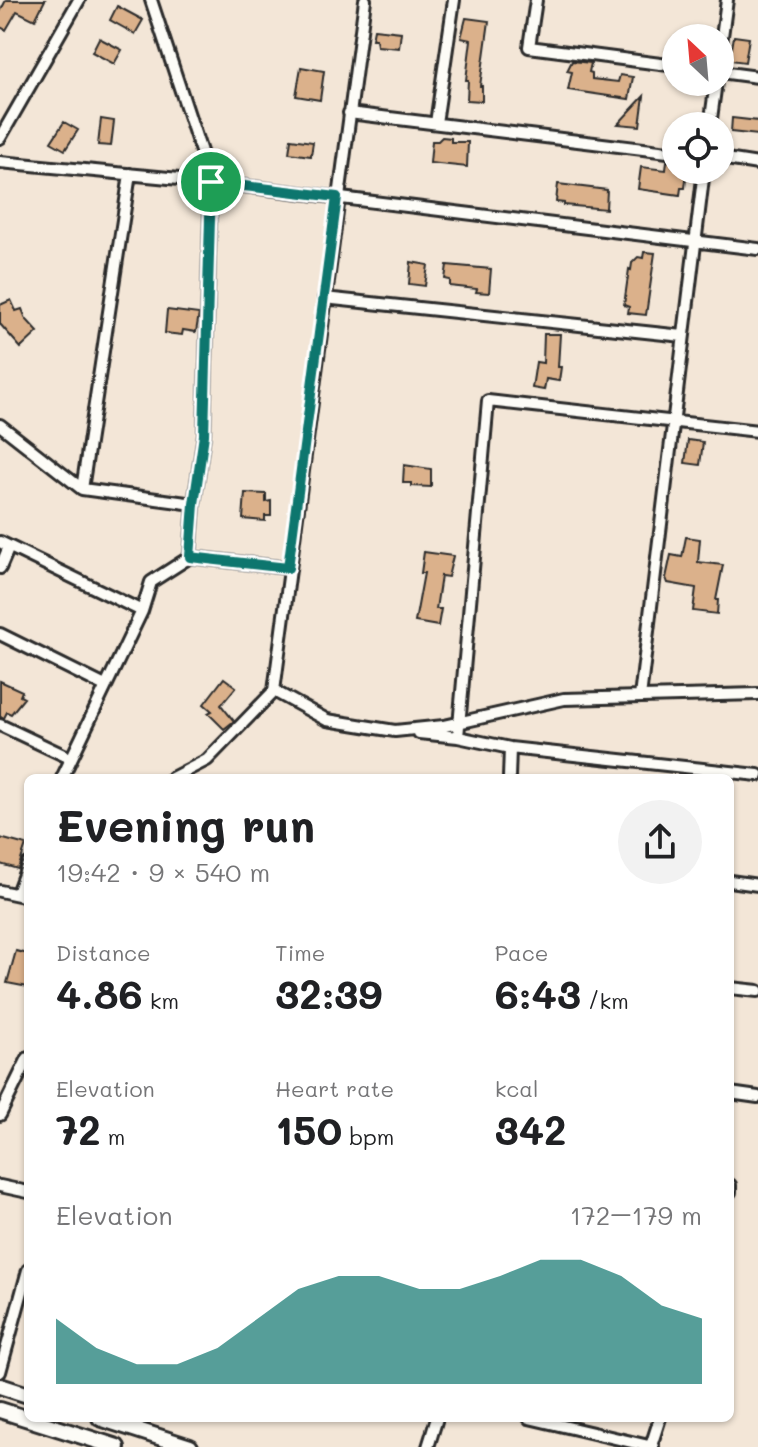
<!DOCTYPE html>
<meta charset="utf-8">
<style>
body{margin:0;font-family:Mali,sans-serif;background:#f2f2f2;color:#202124;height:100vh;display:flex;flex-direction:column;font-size:30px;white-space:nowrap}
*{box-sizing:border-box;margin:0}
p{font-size:26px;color:#757577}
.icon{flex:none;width:44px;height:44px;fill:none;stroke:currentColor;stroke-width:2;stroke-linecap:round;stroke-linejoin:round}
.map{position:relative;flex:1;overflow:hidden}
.side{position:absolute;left:24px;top:774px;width:710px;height:648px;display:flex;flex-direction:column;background:#fff;border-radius:12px;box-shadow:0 2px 6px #0004}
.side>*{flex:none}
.needle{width:52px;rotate:334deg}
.buttons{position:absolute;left:662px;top:24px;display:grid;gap:16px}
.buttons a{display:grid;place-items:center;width:72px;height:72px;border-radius:50%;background:#fff;box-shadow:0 2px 6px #0004;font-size:40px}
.pin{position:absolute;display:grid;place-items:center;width:68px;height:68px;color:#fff;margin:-34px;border:4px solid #fff;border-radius:50%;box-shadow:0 2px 8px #0007}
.round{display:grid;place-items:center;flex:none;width:84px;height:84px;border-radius:42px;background:#f2f2f2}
.headline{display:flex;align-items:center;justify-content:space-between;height:136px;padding:0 32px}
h1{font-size:44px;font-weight:800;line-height:60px}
.metrics{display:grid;grid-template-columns:repeat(3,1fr);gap:12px;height:136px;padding:8px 32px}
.metrics div{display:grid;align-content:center}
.metrics b{font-size:40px;font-weight:800}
.metrics small{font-size:22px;font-weight:400}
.metrics p{font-size:22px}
.chart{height:224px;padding:16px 32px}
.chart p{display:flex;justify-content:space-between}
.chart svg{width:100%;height:144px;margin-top:8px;fill:#0f766e;opacity:.7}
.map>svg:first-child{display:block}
</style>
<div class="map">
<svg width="758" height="1447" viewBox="0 0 758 1447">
<rect width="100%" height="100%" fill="#f3e6d7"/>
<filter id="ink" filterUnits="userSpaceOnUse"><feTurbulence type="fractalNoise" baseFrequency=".0125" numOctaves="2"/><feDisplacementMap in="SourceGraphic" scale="16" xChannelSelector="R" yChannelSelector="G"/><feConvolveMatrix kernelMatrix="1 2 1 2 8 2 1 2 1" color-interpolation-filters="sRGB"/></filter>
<g filter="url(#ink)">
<path fill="#dbb18b" stroke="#2b2b2b" stroke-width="2" d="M6,0h39l-10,20 -18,-9 -11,19 -6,-3v-15z
M117,6l26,14 -8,14 -25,-14z
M466,18l23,3 -9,65h2v15l-15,-1 1,-20h-2l5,-40 -10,-2z
M374,29l27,3 -2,16 -22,-2 -1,-7h-4z
M734,36l15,2 -4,24 -15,-2z
M99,38l23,12 -8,14 -22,-12z
M572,61l19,2 -2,9 3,1v6l26,3 2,-7 13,2 -4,22 -61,-9 4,-18 -5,-1z
M301,67l23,4 -4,29 -24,-4z
M644,96l-4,30 -22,-2z
M732,118l26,3v14l-27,-3z
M101,119l13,2 -3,25 -13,-1z
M64,122l14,8 -13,20 -14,-8z
M442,137l9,1v4h17l-1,25 -37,-4 2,-22h6z
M291,139l22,3 -2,14 -22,-3z
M667,161l9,1v8l11,1 -2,17h-4l-1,7 -42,-6 3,-22 25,3z
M558,184l49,6 -1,19 -42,-4v-2l-8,-1z
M644,252l11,1 -9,62 -18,-2 1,-6 -5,-2 5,-36 2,1 1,-7 6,-6 5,1z
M411,262l17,3 -3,21 -16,-2z
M447,265l44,4 -2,24 -13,-1 1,-3 -27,-3v-6l-5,-1z
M11,300l5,11 6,-2 4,10 12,13 -17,16 -21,-24v-19z
M167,310l32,4 -3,18 -13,-2 -1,5 -17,-2z
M544,334h16l-2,33h3l-2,14 -13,-2 -2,11 -12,-2 4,-26 7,1z
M688,440l15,2 -3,23 -15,-2z
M404,465l27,4v18l-20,-1v-3h-8z
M245,493l21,1v8l5,-1v15h-6v5l-22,-2z
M686,537l14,2 -2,23 25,3 -7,35h2l-1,14 -24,-3 3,-23 -28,-5 -2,-5 5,-23 11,2z
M424,552l29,4 -5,21 -7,-1 -5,33h5l-3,17 -23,-4 9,-49h-3z
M224,678l12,9 -15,18 13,16 -10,8 -16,-16 4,-2 -8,-7z
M0,681l22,10 -2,5 4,2 -13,16 -4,-2 -3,6 -4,-1z
M0,838l26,7 -8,24 -18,-5z
M16,951l12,3v33l-21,-4z"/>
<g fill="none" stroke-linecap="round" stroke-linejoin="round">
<g stroke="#2b2b2b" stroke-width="16">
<path id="minor" d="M151,0l60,182 -7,253 -10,69 -4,53
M536,0l-7,47 147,19
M720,51l7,-51
M720,72l38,5
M349,113l327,40
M436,123l18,-123
M710,126l6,-44
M0,138l79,-138
M720,158l38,6
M0,162l211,20 547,67
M130,174l-48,315 112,15
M324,298l359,38
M0,425l82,64
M0,542l142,69
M0,568l9,-21
M0,634l105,52
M274,691l53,29 68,11 49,-5 120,-27 194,-5
M640,697l64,-527
M0,725l70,33
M419,733l39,4 52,11 248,27
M458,737l30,-336 270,30
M62,778l80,-167 9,-29 39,-25 98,11
M172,778l35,-18 67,-69 91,-691
M509,778l1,-30
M730,881l28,4
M0,891l28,6
M17,893l11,-29
M730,988l28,3
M730,1093l28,4
M0,1115l28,-57
M730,1185v7
M0,1186l28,6
M0,1372l28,-102
M529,1418l124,29
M651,1446l9,-28
M428,1447l9,-29"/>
</g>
<g stroke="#2b2b2b" stroke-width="20">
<path id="secondary" d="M0,1386l28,9
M0,1410l117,37
M100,1418l90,29"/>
</g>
<use href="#minor" stroke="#fdfcf7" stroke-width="10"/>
<use href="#secondary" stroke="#fdfcf7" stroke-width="14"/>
</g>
</g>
<g fill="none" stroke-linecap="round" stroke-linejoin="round" filter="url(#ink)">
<g stroke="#fff" stroke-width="16">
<path id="route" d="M211,182l126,15 -49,371 -98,-11 4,-53 10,-69z"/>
</g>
<use href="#route" stroke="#0f766e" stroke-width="10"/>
</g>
</svg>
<div class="buttons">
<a><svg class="needle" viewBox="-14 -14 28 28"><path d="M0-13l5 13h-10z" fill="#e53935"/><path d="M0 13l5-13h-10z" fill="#757577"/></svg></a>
<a><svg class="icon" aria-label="locate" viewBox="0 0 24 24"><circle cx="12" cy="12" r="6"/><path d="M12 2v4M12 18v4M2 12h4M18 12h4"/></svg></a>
</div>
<div class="pin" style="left:211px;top:182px;background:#1e9e55"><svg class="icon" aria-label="arrive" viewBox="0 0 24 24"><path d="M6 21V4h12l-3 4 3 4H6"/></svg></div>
<section class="side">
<div class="headline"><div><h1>Evening run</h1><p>19:42 · 9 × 540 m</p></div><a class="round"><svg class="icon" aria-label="share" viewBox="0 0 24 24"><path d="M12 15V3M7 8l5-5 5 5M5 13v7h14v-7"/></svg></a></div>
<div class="metrics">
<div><p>Distance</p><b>4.86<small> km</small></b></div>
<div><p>Time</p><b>32:39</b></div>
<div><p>Pace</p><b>6:43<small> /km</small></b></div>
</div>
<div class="metrics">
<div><p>Elevation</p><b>72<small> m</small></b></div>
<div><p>Heart rate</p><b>150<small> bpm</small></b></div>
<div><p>kcal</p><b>342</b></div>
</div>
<div class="chart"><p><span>Elevation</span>172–179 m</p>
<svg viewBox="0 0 160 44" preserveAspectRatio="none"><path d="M0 44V24L10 33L20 38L30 38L40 33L50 24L60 15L70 11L80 11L90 15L100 15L110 11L120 6L130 6L140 11L150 20L160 24V44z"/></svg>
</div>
</section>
</div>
